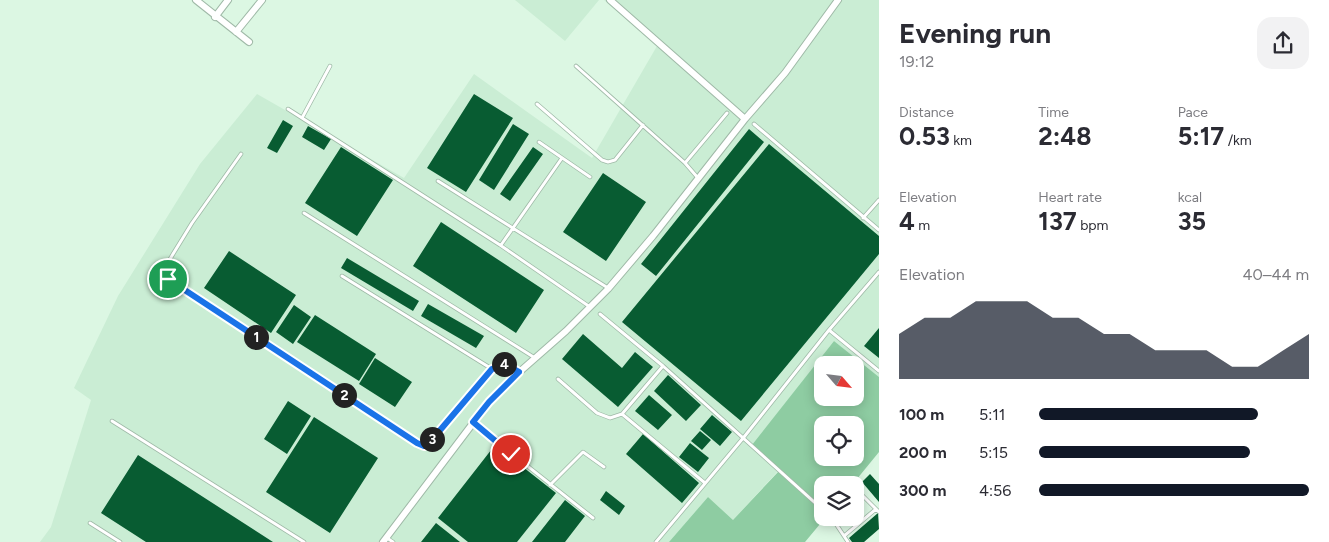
<!DOCTYPE html>
<meta charset="utf-8">
<style>
body{margin:0;font-family:Figtree,sans-serif;background:#f2f2f3;color:#2b2b33;height:100vh;display:flex;flex-direction:column;font-size:19px;white-space:nowrap}
*{box-sizing:border-box;margin:0}
p{font-size:16px;color:#7c7c81}
.icon{flex:none;width:28px;height:28px;fill:none;stroke:currentColor;stroke-width:2;stroke-linecap:round;stroke-linejoin:round}
.map{position:relative;flex:1;overflow:hidden}
.side{display:flex;flex-direction:column;background:#fff;width:450px}
.side>*{flex:none}
.needle{width:32px;rotate:118deg}
.buttons{position:absolute;left:814px;top:356px;display:grid;gap:10px}
.buttons a{display:grid;place-items:center;width:50px;height:50px;border-radius:10px;background:#fff;box-shadow:0 2px 12px #0003;font-size:25px}
.pin{position:absolute;display:grid;place-items:center;width:42px;height:42px;color:#fff;margin:-21px;border:2px solid #fff;border-radius:50%;box-shadow:0 1px 5px #0007}
.km{position:absolute;width:25px;height:25px;margin:-12px;border-radius:50%;background:#222;color:#fff;font-size:14px;line-height:25px;text-align:center}
.round{display:grid;place-items:center;flex:none;width:52px;height:52px;border-radius:15px;background:#f2f2f3}
.summary{display:flex;align-items:center;justify-content:space-between;height:85px;padding:0 20px}
h1{font-size:28px;font-weight:700;line-height:38px}
.stats{display:grid;grid-template-columns:repeat(3,1fr);gap:8px;height:85px;padding:5px 20px}
.stats div{display:grid;align-content:center}
.stats b{font-size:25px;font-weight:700}
.stats small{font-size:14px;font-weight:400}
.stats p{font-size:14px}
.chart{height:140px;padding:10px 20px}
.chart p{display:flex;justify-content:space-between}
.chart svg{width:100%;height:90px;margin-top:5px;fill:#111827;opacity:.7}
ul{padding:0 20px;list-style:none;font-size:16px}
li{display:grid;grid-template-columns:80px 60px 1fr;align-items:center;height:38px}
li i{height:12px;border-radius:6px;background:#111827}
main{display:flex;flex:1;min-height:0}
.map>svg:first-child{display:block}
</style>
<main>
<div class="map">
<svg width="879" height="542" viewBox="0 0 879 542">
<rect width="100%" height="100%" fill="#dcf7e3"/>
<path fill="#caedd4" d="M515,0h84l-34,41z
M604,0h275v377l-45,-36 -81,104 26,25 -46,50 -25,-23 -39,45h-629l11,-15 40,-127 -17,-12 44,-92 82,-132 57,-70 147,84 70,-104 118,84 65,-112z"/>
<path fill="#8ecca2" fill-rule="evenodd" d="M834,341l45,36v75l-27,33h-30v33h3l-20,24h-136l39,-45 25,23 46,-49 -27,-26zM822,365h33v33h-33zM822,425h33v33h-33z"/>
<path fill="#085c32" d="M474,94l39,24 -47,74 -39,-24z
M283,120l10,6 -16,27 -10,-5z
M513,124l16,10 -35,56 -15,-10z
M308,126l23,13 -7,11 -22,-13z
M749,129l15,13 -108,134 -15,-12z
M769,144l110,92v18l-138,167 -119,-99z
M341,147l52,33 -36,56 -52,-33z
M533,147l10,7 -33,47 -10,-7z
M603,173l43,29 -40,59 -43,-29z
M441,222l103,68 -28,43 -103,-67z
M229,251l67,44 -25,38 -67,-45z
M347,258l72,43 -6,10 -72,-43z
M428,304l56,32 -8,12 -55,-32z
M294,305l17,12 -18,27 -17,-12z
M315,315l61,39 -17,27 -62,-39z
M879,328v30l-15,-12z
M583,334l39,34 13,-16 18,15 -35,40 -56,-48z
M375,358l37,24 -17,25 -36,-23z
M668,375l33,30 -15,16 -32,-30z
M649,395l23,20 -14,15 -23,-19z
M288,401l23,15 -24,38 -23,-15z
M712,415l20,17 -12,14 -20,-17z
M314,417l64,41 -48,75 -64,-41z
M700,431l11,9 -9,10 -11,-9z
M643,434l56,49 -17,20 -56,-49z
M690,443l19,15 -11,14 -19,-15z
M495,445l61,48 -39,49h-49l-30,-24z
M138,455l135,87h-127l-45,-29z
M870,474l9,10v18l-17,-20z
M606,491l19,15 -6,9 -19,-15z
M565,500l20,16 -20,26h-33z
M878,513l1,16 -15,13h-12l-3,-4z
M436,523l24,19h-39z"/>
<g fill="none" stroke-linecap="round" stroke-linejoin="round">
<g stroke="#9fb9a7" stroke-width="4.5">
<path id="service" d="M576,66l109,97 13,15
M537,104l65,56 6,2 7,-2 28,-35
M288,109l212,136 90,62
M302,118l28,-52
M754,124l125,106
M539,142l51,35
M241,154l-49,69 -19,31 -7,12 -1,7 3,6 249,164 7,2 6,-3 62,-73 12,-5 15,8
M685,163l42,-50
M438,181l170,107
M304,213l231,145
M863,218l16,-18
M501,245l61,-87
M342,276l150,93
M600,314l63,52 159,143
M829,330l50,41
M663,366l-41,48 83,69
M558,379l39,34 13,5 12,-4
M112,421l192,121
M473,423l120,95
M550,485l33,-33 21,15
M855,494l5,-1 16,16
M832,518l12,18
M90,523l30,19
M387,538l6,4
M656,542l88,-105 85,-107 50,-58
M848,542l-4,-6 32,-27 3,3"/>
</g>
<g stroke="#9fb9a7" stroke-width="8">
<path id="minor" d="M196,0l53,42
M610,0l135,119
M215,17l13,-17
M236,32l26,-32
M383,542l106,-140 19,-20 58,-51 42,-42 45,-53 92,-117 40,-46 53,-73"/>
</g>
<use href="#service" stroke="#fff" stroke-width="3"/>
<use href="#minor" stroke="#fff" stroke-width="6"/>
</g>
<g fill="none" stroke-linecap="round" stroke-linejoin="round">
<g stroke="#fff" stroke-width="10">
<path id="route" d="M168,279l249,164 7,3 6,-4 62,-73 12,-5 15,8 -30,30 -16,20 38,32"/>
</g>
<use href="#route" stroke="#1a73e8" stroke-width="6"/>
</g>
</svg>
<div class="buttons">
<a><svg class="needle" viewBox="-14 -14 28 28"><path d="M0-13l5 13h-10z" fill="#e53935"/><path d="M0 13l5-13h-10z" fill="#7c7c81"/></svg></a>
<a><svg class="icon" aria-label="locate" viewBox="0 0 24 24"><circle cx="12" cy="12" r="6"/><path d="M12 2v4M12 18v4M2 12h4M18 12h4"/></svg></a>
<a><svg class="icon" aria-label="layers" viewBox="0 0 24 24"><path d="M12 4l9 5-9 5-9-5zM3 14l9 5 9-5"/></svg></a>
</div>
<div class="pin" style="left:168px;top:279px;background:#1e9e55"><svg class="icon" aria-label="arrive" viewBox="0 0 24 24"><path d="M6 21V4h12l-3 4 3 4H6"/></svg></div>
<div class="pin" style="left:511px;top:454px;background:#d93025"><svg class="icon" aria-label="check" viewBox="0 0 24 24"><path d="M5 12l5 5 9-10"/></svg></div>
<b class="km" style="left:256px;top:337px">1</b>
<b class="km" style="left:344px;top:395px">2</b>
<b class="km" style="left:432px;top:439px">3</b>
<b class="km" style="left:504px;top:364px">4</b>
</div>
<section class="side">
<div class="summary"><div><h1>Evening run</h1><p>19:12</p></div><a class="round"><svg class="icon" aria-label="share" viewBox="0 0 24 24"><path d="M12 15V3M7 8l5-5 5 5M5 13v7h14v-7"/></svg></a></div>
<div class="stats">
<div><p>Distance</p><b>0.53<small> km</small></b></div>
<div><p>Time</p><b>2:48</b></div>
<div><p>Pace</p><b>5:17<small> /km</small></b></div>
</div>
<div class="stats">
<div><p>Elevation</p><b>4<small> m</small></b></div>
<div><p>Heart rate</p><b>137<small> bpm</small></b></div>
<div><p>kcal</p><b>35</b></div>
</div>
<div class="chart"><p><span>Elevation</span>40–44 m</p>
<svg viewBox="0 0 160 44" preserveAspectRatio="none"><path d="M0 44V22L10 14L20 14L30 6L40 6L50 6L60 14L70 14L80 22L90 22L100 30L110 30L120 30L130 38L140 38L150 30L160 22V44z"/></svg>
</div>
<ul>
<li><b>100 m</b>5:11<i style="width:81%"></i></li>
<li><b>200 m</b>5:15<i style="width:78%"></i></li>
<li><b>300 m</b>4:56<i style="width:100%"></i></li>
</ul>
</section>
</main>
